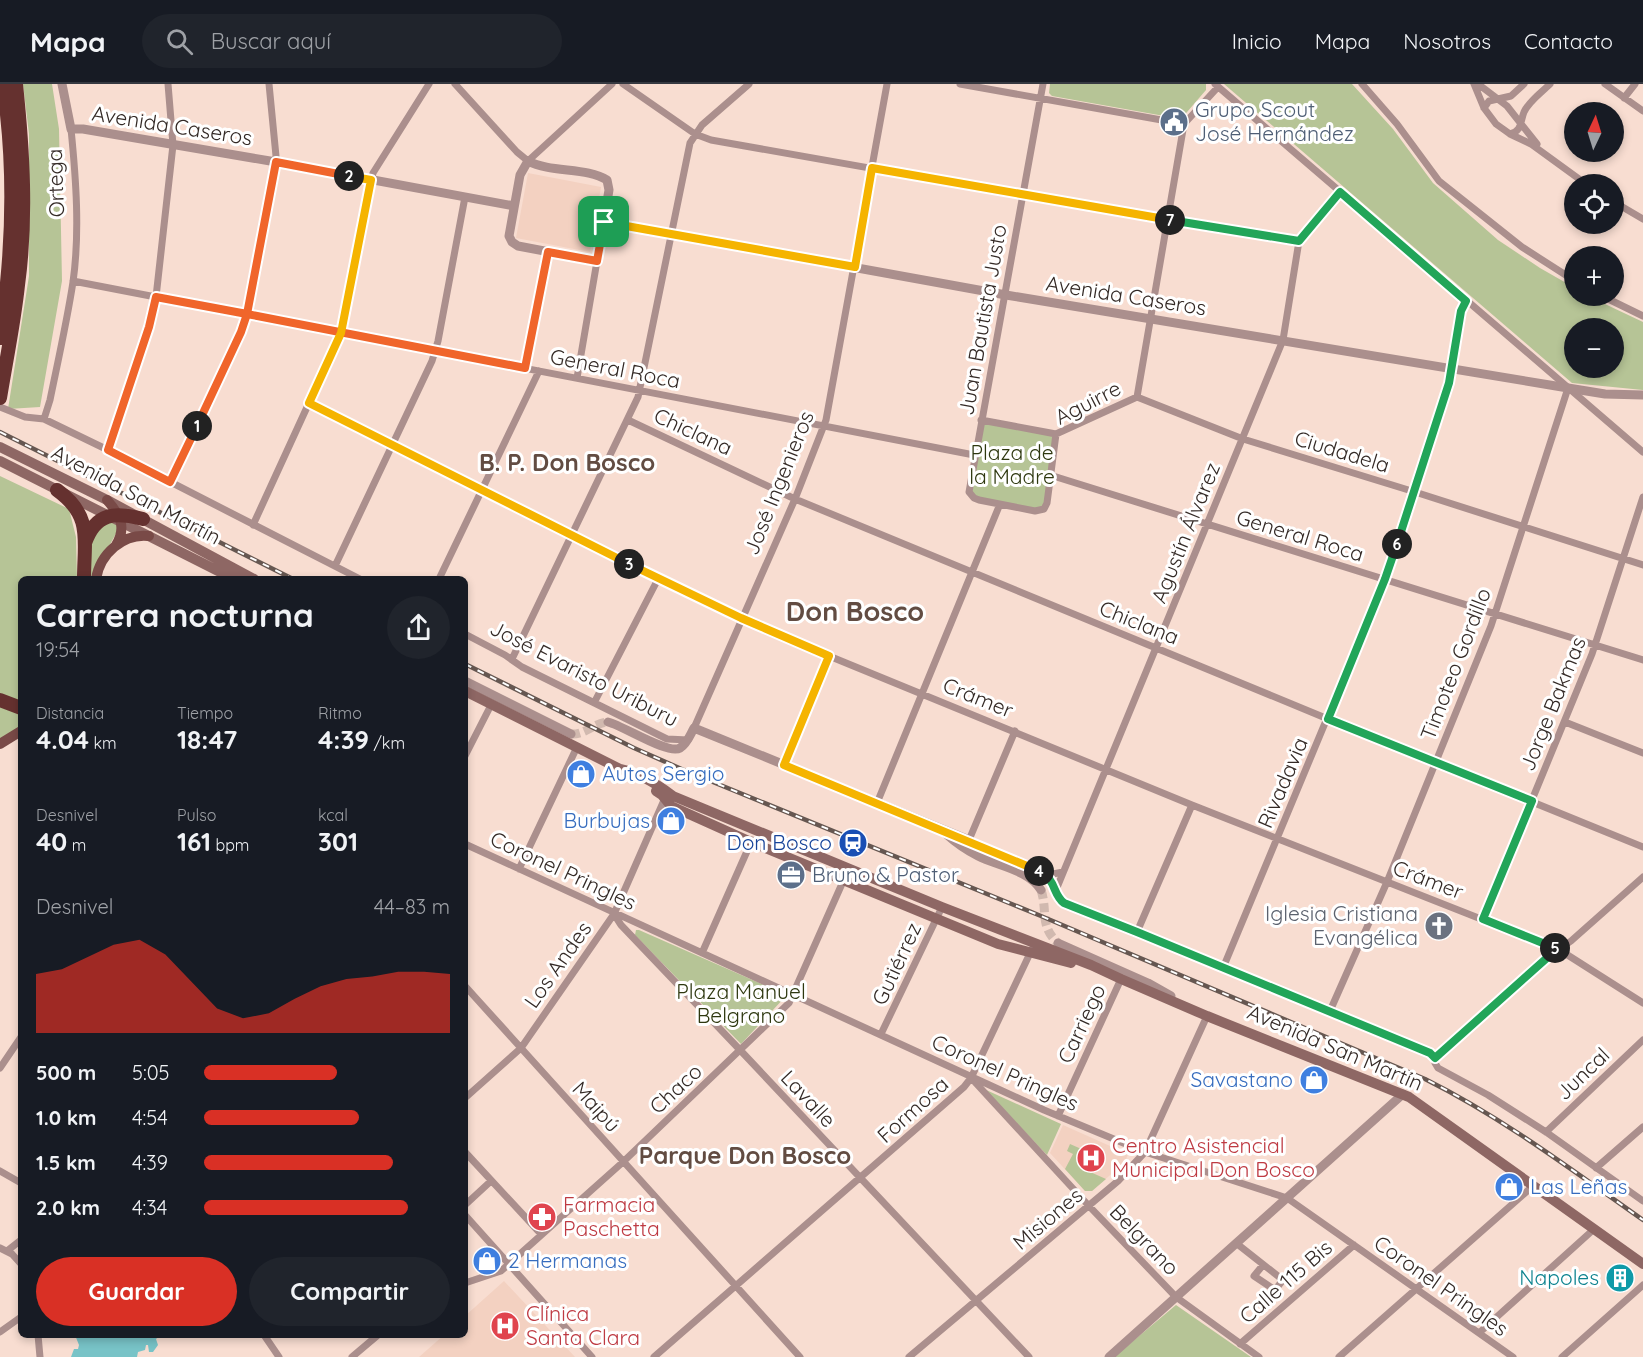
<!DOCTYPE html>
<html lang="es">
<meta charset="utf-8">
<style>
body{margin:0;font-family:Quicksand,sans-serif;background:#20242c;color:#f1f3f6;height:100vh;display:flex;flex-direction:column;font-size:22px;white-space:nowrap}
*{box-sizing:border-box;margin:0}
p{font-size:20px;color:#9ea1a6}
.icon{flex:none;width:33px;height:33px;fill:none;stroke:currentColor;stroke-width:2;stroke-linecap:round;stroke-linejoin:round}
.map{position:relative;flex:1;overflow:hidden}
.sheet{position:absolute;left:18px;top:492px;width:450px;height:762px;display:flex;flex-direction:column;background:#171b24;border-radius:9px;box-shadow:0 3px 9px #0003}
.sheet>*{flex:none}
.needle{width:39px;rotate:4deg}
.fabs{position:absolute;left:1564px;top:18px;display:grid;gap:12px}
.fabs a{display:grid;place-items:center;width:60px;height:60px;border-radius:50%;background:#171b24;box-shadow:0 3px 9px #0003;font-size:30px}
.pin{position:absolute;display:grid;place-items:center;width:51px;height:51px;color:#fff;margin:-26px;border-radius:12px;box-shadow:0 3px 9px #0006}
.km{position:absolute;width:30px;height:30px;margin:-15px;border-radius:50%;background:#222;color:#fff;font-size:16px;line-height:30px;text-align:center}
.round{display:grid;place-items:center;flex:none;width:63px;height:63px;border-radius:32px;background:#20242c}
.summary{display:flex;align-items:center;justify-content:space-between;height:102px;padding:0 18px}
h1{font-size:33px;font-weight:700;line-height:45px}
.stats{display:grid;grid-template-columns:repeat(3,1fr);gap:9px;height:102px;padding:6px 18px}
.stats div{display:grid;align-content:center}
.stats b{font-size:26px;font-weight:700}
.stats small{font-size:16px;font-weight:400}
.stats p{font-size:16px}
.chart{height:168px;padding:12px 18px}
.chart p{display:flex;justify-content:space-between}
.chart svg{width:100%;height:108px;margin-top:6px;fill:#d93025;opacity:.7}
.cta{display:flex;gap:12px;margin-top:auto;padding:12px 18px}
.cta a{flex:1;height:69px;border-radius:36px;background:#d93025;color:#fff;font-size:24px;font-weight:700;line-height:69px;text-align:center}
.cta a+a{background:#20242c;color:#f1f3f6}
ul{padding:0 18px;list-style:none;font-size:20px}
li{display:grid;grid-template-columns:96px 72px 1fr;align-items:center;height:45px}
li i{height:15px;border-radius:8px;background:#d93025}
header{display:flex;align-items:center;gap:36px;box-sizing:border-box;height:84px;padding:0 30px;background:#171b24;border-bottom:2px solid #363941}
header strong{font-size:28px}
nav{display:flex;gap:33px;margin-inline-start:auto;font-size:21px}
.search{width:420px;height:54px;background:#20242c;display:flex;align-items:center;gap:15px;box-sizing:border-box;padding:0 21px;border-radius:33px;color:#9ea1a6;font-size:22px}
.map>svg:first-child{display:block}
</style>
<header>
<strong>Mapa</strong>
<div class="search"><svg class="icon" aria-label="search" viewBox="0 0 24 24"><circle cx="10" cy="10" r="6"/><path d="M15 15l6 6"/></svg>Buscar aquí</div>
<nav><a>Inicio</a><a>Mapa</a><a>Nosotros</a><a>Contacto</a></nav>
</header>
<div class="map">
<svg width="1643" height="1273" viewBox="0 0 1643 1273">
<rect width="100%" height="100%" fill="#f8ddd1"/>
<path fill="#f3d1c1" d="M528,89l73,14 -11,65 -74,-14z
M1063,1041l65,29 -3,8 -33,29h-7l-35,-38z
M504,1197l71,76h-156l25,-22h21v-19z"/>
<path fill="#b6c496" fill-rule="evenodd" d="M23,0h29l7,45 3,152 -22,126 -32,2 21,-133v-142z
M1050,0h156v6l-25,29 -129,-23 -3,-3z
M1224,0h128l41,45 40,54 65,57 42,28 35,20v8h13l55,26v68l-71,-7zM1575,244h39v40h-39z
M981,336l75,14 -9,69 -7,8 -66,-13 -5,-13z
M0,392l69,33 7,28 1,42h-56v125l-21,-8z
M108,436l11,5v3l-28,51h-4l2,-39z
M0,621l21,7v15l-21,12z
M636,846h3l148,65 -46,49 -106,-109z
M984,1005l77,35 -14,31z
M1070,1060l25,11 -7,16 18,8 -14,12h-7l-20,-22 8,-15 -6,-3z
M1176,1221l75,52h-137z"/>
<path fill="#78c3c7" d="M75,1251h86l-5,4 2,6 -5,7h-4l-1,-7h-2l-1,5 -7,2 -1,5h-66l3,-8h4l1,-4z"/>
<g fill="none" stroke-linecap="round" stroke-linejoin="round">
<path stroke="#d1b9af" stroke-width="9" stroke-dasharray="9 4.5" stroke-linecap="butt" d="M571,650c14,1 23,-11 37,-12
M1041,806c7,21 -2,36 17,53"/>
<path stroke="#ab8f8d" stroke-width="7" d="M455,0l62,68 11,9 84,-77
M623,0l72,50 16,6 311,55 277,46
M960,0l224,40
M1043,0l-74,408 5,6 5,2 56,11 9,-2 3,-6 9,-69 81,-37 47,-273 34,-37
M1215,0l428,368
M1362,0l35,40 42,57 83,66 53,34
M1474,0l10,24 12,16 14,10 21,10 55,40
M1478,0l29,22 30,38
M1605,0l38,27
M1624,14l11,-14
M1484,24l5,-7 22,-5 13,-12
M1510,50c12,-3 10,-12 14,-22 5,-11 18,-20 26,-28
M1614,118l29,17
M73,197l901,174
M1602,212l41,20
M525,284l23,-116
M577,294l20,-117
M1137,313l106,42 172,53 228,73
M309,319l349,176 83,39 88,38 363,149 355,140 19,9 77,49
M0,323l25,10 19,2 64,31 252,129
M44,335l6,-19c8,-39 17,-79 23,-118 7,-50 3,-103 -2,-153
M628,336l167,79 533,220 315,128
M981,336l75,14
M108,366l41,-123 7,-30 17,-152 -5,-61
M1050,391l593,185
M170,398l71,-150 6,-18 29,-158 -7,-72
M253,441l88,-192 32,-160 56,-89
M335,482l97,-205 6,-20 27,-144
M439,495l100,-208
M465,550l40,21 17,12 145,72 21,1
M512,575l126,-262 52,-254 12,-18 47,-41
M594,619l64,-124
M1565,638l78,31
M694,644l101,-229 31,-79 61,-336
M1015,647l-46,109 74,33 10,1 10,-2
M465,672l26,-51
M784,681l45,-109
M877,719l123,-299
M465,760l579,266 101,42 142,46 226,159
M519,785l58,-122
M1043,789c13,10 12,23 21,30l73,29 293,121 5,5v5l3,5 50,27 58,37 97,69
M1056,806l227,-550 16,-99 41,-49
M614,830l7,11 120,126 288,306
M1483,835l109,-265 51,-157
M1137,848l55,-127
M702,869l50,-113
M1223,884l162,-389 64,-196 12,-72 5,-10
M465,902l335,371
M1330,927l57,-129 104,-256 77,-238
M881,950l61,-127
M1435,974l113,-101 23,-16 72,-64
M0,984l21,-31
M973,996l116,126 87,91 83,60
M465,1014l56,-50 93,-134 51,-116
M1058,1032l63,-137
M1546,1048l97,-92
M465,1068l76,82
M1596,1084l47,-41
M0,1087l21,12
M465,1121l26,-24
M465,1131l127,142
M1236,1159l47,37 -8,10 -21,-14 9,-11
M0,1164l12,6 9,10
M7,1167l14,-11
M465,1199l36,-12 122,-109 166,-159 60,-135
M0,1248l21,-15
M1479,1249l114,-103
M38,1251l2,22
M264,1251l15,22
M1240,1260l114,-99
M352,1273l26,-22
M654,1273l310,-270 7,-9 61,-129
M909,1273l209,-176 27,-29 62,-136
M1339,1273l194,-171
M1562,1273l81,-72"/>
<path stroke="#ab8f8d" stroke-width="9" d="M62,0l9,45h12l193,33 238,44
M528,77c23,12 59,6 79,19l2,10 -12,71 -79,-15 -6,-4 -3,-6 11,-61z
M604,138l402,73 562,93 37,6 38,1
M465,597l106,53
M608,638c16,4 60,33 72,26 7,-4 10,-13 14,-20l275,112
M946,750c10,9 20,16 32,22 20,10 51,14 63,34
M1058,859l90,40 23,13
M1109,1273l294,-263"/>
<path stroke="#8e6764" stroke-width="10" d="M0,363l107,53 147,79
M0,377l234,118
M465,607l155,78c20,4 37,15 53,27l269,111 149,58 30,14 86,37 202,81 234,167
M656,707l6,4 9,11 80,36 247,102 73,19"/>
<path stroke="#794a47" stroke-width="10" d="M107,416c13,15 20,27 9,45
M96,495c4,-25 27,-46 53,-43
M0,660l21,-13"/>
<path stroke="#65312f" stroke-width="14" d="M0,254c13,-84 16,-169 3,-254
M0,314c6,-37 14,-75 18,-113 9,-66 5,-134 -2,-201
M57,406c36,26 27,50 27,89
M85,459c11,-31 30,-31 58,-24
M0,616l21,8"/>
<g stroke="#665751" stroke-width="4.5">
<path id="rail" d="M0,348l293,147
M465,580l169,84 52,23 355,145 384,163c78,39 147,91 218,141"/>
</g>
<use href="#rail" stroke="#fff" stroke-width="2" stroke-dasharray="7" stroke-linecap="butt"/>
</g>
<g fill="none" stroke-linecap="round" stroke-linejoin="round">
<g stroke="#fff" stroke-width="12">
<path id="split-1" d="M197,342l44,-94 6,-18 278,54 23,-116 49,9 7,-39"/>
</g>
<g stroke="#fff" stroke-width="12">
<path id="split-2" d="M197,342l-27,56 -62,-32 41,-123 7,-30 91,17 29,-152 73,14"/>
</g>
<g stroke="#fff" stroke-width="12">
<path id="split-3" d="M349,92l22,4 -30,153 -32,70 320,161"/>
</g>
<g stroke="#fff" stroke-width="12">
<path id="split-4" d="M629,480l112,54 88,38 -45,109 255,106"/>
</g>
<g stroke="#fff" stroke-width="12">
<path id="split-5" d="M1039,787c18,9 13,23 25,32l73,29 293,121 5,5 113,-101 11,-7 -4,-2"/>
</g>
<g stroke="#fff" stroke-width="12">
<path id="split-6" d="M1397,460l-12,35 -57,140 204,82 -49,118 72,29"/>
</g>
<g stroke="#fff" stroke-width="12">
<path id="split-7" d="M1170,136l129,21 41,-49 126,109 -5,10 -12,72 -52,161"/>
</g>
<g stroke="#fff" stroke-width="12">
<path id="split-8" d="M604,138l251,45 17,-99 298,52"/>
</g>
<use href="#split-1" stroke="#f0652b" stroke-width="8"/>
<use href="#split-2" stroke="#f0652b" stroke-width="8"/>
<use href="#split-3" stroke="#f5b400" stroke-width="8"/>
<use href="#split-4" stroke="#f5b400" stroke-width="8"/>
<use href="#split-5" stroke="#22a559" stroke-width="8"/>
<use href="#split-6" stroke="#22a559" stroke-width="8"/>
<use href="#split-7" stroke="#22a559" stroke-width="8"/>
<use href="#split-8" stroke="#f5b400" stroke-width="8"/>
</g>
<defs>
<g id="civic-disc" transform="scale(1.5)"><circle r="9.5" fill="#5c6f8a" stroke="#fff"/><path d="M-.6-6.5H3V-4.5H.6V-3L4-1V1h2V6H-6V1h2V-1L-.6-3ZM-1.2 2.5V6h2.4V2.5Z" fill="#fff"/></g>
<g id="shop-disc" transform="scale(1.5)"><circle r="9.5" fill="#3f7fe0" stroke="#fff"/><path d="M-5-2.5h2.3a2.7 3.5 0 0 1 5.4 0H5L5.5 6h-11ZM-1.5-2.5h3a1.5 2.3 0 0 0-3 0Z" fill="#fff"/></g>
<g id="station-disc" transform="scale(1.5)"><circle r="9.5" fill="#1a4fb4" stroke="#fff"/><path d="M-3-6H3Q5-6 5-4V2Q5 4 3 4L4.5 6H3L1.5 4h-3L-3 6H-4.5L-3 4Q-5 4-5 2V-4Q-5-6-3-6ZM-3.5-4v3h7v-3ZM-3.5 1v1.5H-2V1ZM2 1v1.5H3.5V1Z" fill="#fff"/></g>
<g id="office-disc" transform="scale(1.5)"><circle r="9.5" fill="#5c6f8a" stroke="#fff"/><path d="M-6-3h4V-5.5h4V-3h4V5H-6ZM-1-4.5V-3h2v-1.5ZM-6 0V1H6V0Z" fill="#fff"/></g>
<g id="church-disc" transform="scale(1.5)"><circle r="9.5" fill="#6b7280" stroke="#fff"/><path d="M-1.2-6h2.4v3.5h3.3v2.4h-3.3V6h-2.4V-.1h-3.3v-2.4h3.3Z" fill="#fff"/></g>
<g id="hospital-disc" transform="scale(1.5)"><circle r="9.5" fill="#e0444e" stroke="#fff"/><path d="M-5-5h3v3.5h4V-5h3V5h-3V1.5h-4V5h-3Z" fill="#fff"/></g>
<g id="pharmacy-disc" transform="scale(1.5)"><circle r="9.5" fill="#e0444e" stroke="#fff"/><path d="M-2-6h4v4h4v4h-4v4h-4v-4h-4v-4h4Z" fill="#fff"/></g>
<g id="building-disc" transform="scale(1.5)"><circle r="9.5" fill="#0f9aa8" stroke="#fff"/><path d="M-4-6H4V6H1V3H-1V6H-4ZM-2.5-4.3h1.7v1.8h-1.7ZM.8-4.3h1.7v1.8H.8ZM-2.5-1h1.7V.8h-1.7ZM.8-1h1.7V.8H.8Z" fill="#fff"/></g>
</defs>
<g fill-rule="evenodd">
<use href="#civic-disc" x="1174" y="38"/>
<use href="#shop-disc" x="581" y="690"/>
<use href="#shop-disc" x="671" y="737"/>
<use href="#station-disc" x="853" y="759"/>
<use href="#office-disc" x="791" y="791"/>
<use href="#church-disc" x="1439" y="842"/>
<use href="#shop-disc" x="1314" y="996"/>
<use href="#hospital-disc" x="1091" y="1074"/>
<use href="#shop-disc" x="1509" y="1103"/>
<use href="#pharmacy-disc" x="542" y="1133"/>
<use href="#shop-disc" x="487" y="1177"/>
<use href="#building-disc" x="1620" y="1194"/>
<use href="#hospital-disc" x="505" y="1242"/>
</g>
<g text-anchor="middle" stroke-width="6" stroke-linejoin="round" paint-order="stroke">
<g font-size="21" fill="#4e5e75" stroke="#fff" text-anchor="start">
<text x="1195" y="33">Grupo Scout<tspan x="1195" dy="24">José Hernández</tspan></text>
<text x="812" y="798">Bruno &amp; Pastor</text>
</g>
<g font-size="21" fill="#342a26" stroke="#fff">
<text transform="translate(172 42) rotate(9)" y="7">Avenida Caseros</text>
<text transform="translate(56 99) rotate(-92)" y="7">Ortega</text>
<text transform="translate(1126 212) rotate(9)" y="7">Avenida Caseros</text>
<text transform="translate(983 236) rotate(-80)" y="7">Juan Bautista Justo</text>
<text transform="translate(615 285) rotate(11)" y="7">General Roca</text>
<text transform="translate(1088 319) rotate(-27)" y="7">Aguirre</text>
<text transform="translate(693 348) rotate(25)" y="7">Chiclana</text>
<text transform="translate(1342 368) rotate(17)" y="7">Ciudadela</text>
<text transform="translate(779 399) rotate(-68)" y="7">José Ingenieros</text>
<text transform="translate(136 411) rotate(28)" y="7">Avenida San Martín</text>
<text transform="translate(1186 449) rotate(-68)" y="7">Agustín Álvarez</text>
<text transform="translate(1300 452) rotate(17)" y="7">General Roca</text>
<text transform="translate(1139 539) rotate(22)" y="7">Chiclana</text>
<text transform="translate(1456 580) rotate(-69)" y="7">Timoteo Gordillo</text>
<text transform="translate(584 590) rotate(27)" y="7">José Evaristo Uriburu</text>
<text transform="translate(978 614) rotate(22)" y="7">Crámer</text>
<text transform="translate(1553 620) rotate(-68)" y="7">Jorge Bakmas</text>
<text transform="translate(1283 699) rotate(-67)" y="7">Rivadavia</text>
<text transform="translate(563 787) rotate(25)" y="7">Coronel Pringles</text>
<text transform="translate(1428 796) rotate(21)" y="7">Crámer</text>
<text transform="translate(897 880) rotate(-65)" y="7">Gutiérrez</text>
<text transform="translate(558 881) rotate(-55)" y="7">Los Andes</text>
<text transform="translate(1082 940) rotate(-65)" y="7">Carriego</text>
<text transform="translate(1335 964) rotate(23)" y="7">Avenida San Martín</text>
<text transform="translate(1005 989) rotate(24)" y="7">Coronel Pringles</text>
<text transform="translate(1583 990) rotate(-44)" y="7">Juncal</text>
<text transform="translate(676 1005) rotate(-43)" y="7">Chaco</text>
<text transform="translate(808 1015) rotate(47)" y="7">Lavalle</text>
<text transform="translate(596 1023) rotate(48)" y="7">Maipú</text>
<text transform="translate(913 1026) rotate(-42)" y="7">Formosa</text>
<text transform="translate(1048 1135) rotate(-40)" y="7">Misiones</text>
<text transform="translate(1144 1156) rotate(46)" y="7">Belgrano</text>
<text transform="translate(1286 1198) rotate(-41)" y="7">Calle 115 Bis</text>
<text transform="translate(1441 1202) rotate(35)" y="7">Coronel Pringles</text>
</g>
<g font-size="21" fill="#2e380f" stroke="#fff">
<text x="1012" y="376">Plaza de<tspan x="1012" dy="24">la Madre</tspan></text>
<text x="741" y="915">Plaza Manuel<tspan x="741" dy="24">Belgrano</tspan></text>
</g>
<g font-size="21" fill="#366cbe" stroke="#fff" text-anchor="start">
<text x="602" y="697">Autos Sergio</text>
<text x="650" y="744" text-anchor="end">Burbujas</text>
<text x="1293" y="1003" text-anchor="end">Savastano</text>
<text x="1530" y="1110">Las Leñas</text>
<text x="508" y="1184">2 Hermanas</text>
</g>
<g font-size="21" fill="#164399" stroke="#fff" text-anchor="end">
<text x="832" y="766">Don Bosco</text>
</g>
<g font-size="21" fill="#5b616d" stroke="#fff" text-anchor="end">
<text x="1418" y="837">Iglesia Cristiana<tspan x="1418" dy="24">Evangélica</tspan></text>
</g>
<g font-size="21" fill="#be3a42" stroke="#fff" text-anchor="start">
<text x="1112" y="1069">Centro Asistencial<tspan x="1112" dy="24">Municipal Don Bosco</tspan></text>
<text x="563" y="1128">Farmacia<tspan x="563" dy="24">Paschetta</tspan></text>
<text x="526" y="1237">Clínica<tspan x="526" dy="24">Santa Clara</tspan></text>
</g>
<g font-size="21" fill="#0d838f" stroke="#fff" text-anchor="end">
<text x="1599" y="1201">Napoles</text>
</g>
<g font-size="24" font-weight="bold" fill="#624c42" stroke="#fff">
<text x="567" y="387">B. P. Don Bosco</text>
<text x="745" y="1080">Parque Don Bosco</text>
</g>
<g font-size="27" font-weight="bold" fill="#624c42" stroke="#fff">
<text x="855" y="537">Don Bosco</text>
</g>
</g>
</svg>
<div class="fabs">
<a><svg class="needle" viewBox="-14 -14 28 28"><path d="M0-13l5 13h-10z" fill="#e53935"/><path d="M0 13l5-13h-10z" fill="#9ea1a6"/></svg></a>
<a><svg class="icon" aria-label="locate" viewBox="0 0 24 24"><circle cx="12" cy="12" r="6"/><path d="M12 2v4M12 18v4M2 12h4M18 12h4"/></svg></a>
<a>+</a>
<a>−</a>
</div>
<div class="pin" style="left:604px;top:138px;background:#1e9e55"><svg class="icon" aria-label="arrive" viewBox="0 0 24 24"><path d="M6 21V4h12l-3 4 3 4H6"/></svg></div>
<b class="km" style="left:197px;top:342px">1</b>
<b class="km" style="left:349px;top:92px">2</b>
<b class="km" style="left:629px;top:480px">3</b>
<b class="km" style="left:1039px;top:787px">4</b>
<b class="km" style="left:1555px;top:864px">5</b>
<b class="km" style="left:1397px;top:460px">6</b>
<b class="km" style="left:1170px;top:136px">7</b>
<section class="sheet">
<div class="summary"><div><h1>Carrera nocturna</h1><p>19:54</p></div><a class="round"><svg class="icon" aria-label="share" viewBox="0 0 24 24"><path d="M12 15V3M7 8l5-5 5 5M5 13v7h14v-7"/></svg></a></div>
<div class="stats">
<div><p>Distancia</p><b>4.04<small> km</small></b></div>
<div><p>Tiempo</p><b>18:47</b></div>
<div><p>Ritmo</p><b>4:39<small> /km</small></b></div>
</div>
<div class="stats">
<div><p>Desnivel</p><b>40<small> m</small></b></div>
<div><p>Pulso</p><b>161<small> bpm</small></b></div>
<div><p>kcal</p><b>301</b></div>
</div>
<div class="chart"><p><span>Desnivel</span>44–83 m</p>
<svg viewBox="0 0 160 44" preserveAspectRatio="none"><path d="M0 44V20L10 18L20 13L30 8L40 6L50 12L60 23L70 34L80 38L90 36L100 30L110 25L120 22L130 21L140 19L150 19L160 20V44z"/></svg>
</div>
<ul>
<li><b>500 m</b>5:05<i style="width:54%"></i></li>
<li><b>1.0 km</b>4:54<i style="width:63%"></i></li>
<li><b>1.5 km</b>4:39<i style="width:77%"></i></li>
<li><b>2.0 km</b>4:34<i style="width:83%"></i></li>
</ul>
<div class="cta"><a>Guardar</a><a>Compartir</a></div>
</section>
</div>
